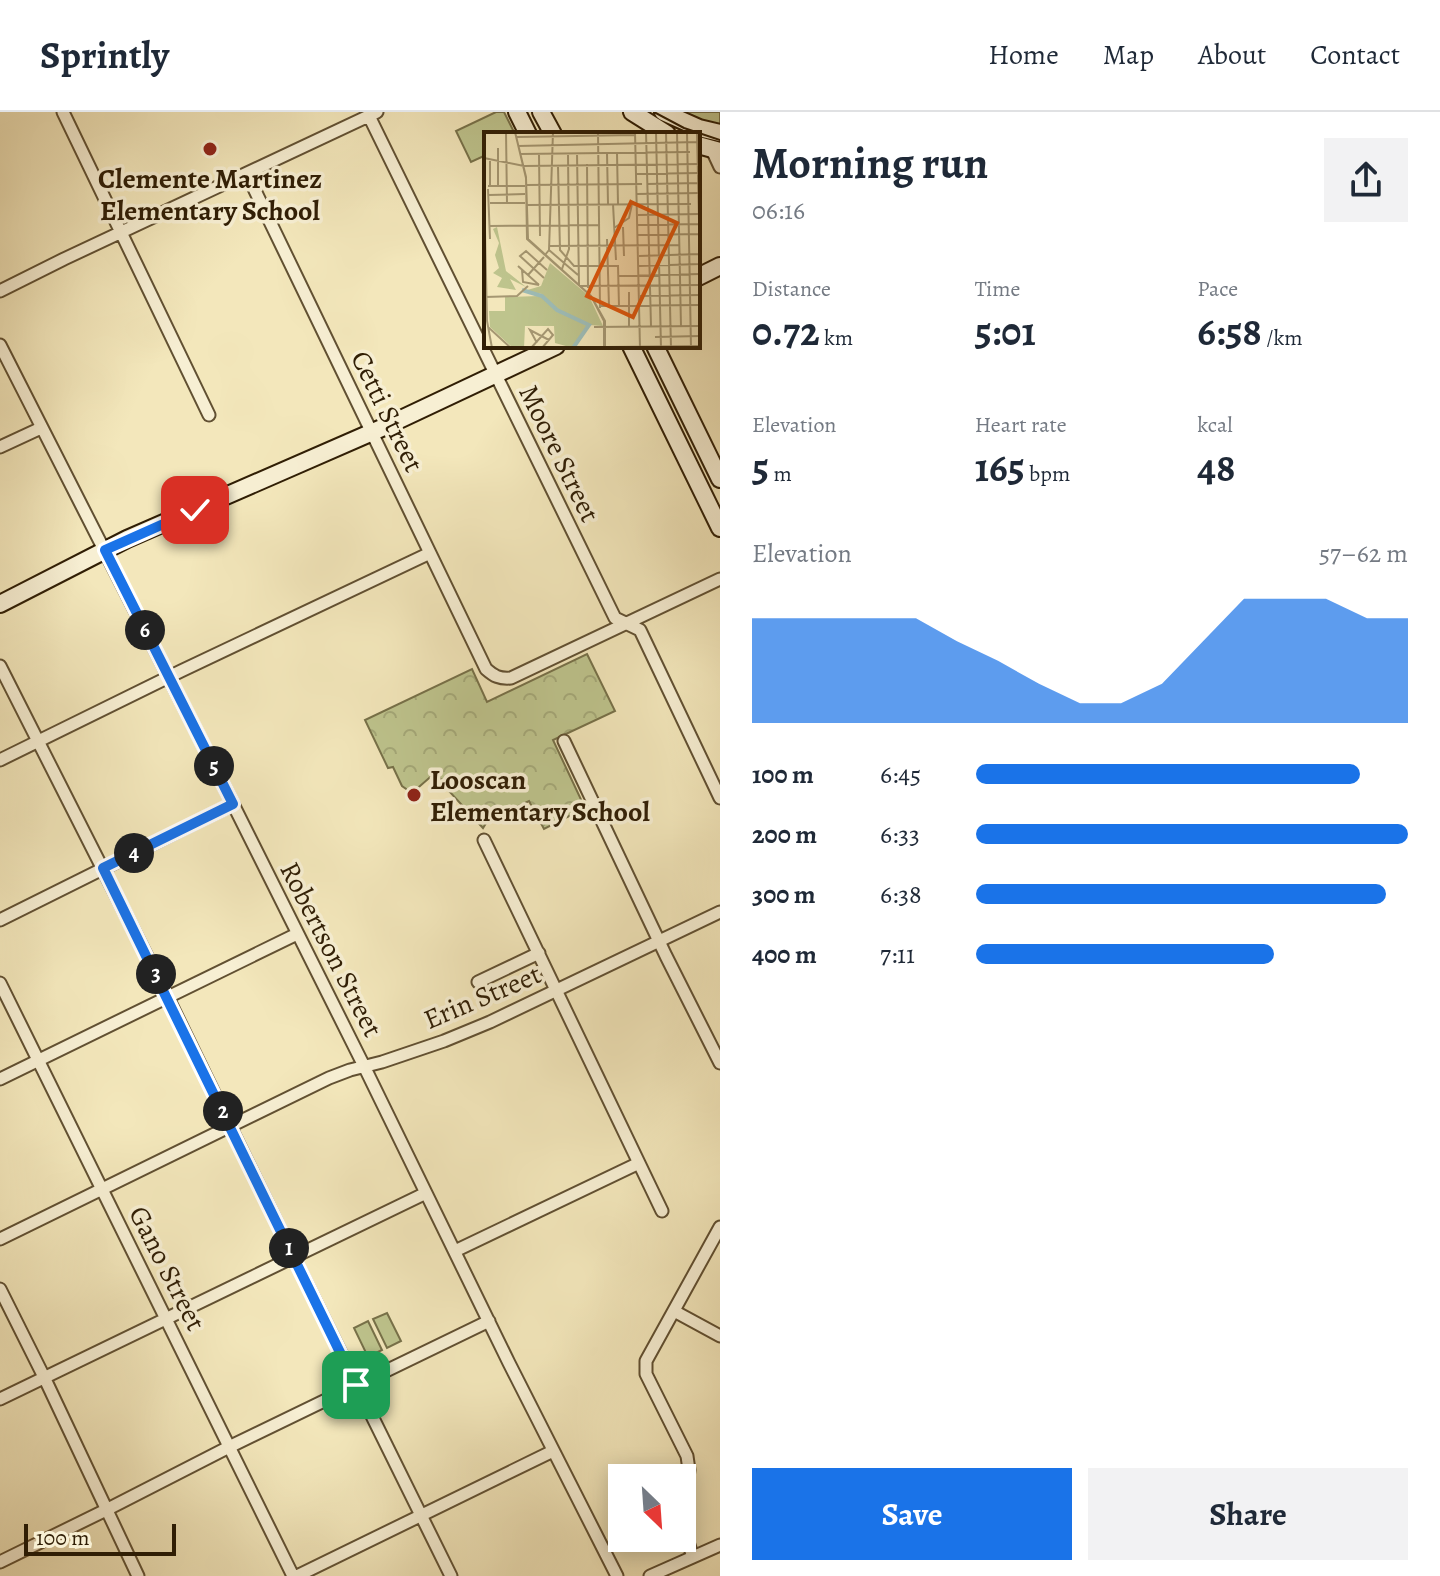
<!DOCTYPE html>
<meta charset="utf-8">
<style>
body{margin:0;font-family:Alegreya,serif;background:#f2f2f3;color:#1f2937;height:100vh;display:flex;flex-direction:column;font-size:30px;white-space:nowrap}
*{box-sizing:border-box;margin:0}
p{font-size:26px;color:#747a83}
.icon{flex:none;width:44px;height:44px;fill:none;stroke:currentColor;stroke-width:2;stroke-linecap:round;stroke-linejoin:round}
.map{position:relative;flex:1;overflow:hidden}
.side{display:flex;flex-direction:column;background:#fff;width:720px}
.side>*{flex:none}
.needle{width:52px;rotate:155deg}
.buttons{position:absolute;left:608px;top:1352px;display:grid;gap:16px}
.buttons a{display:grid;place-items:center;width:88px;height:88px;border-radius:0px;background:#fff;box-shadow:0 4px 20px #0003;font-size:40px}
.scale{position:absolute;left:24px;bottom:20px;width:152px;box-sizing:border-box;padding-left:8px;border:4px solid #301e05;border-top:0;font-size:22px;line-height:28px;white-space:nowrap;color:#301e05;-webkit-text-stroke:6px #f7efd3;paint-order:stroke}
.pin{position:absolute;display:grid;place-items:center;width:68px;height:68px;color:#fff;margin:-34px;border-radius:16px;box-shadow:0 4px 12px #0006}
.km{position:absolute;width:40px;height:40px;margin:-20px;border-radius:50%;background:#222;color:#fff;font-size:22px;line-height:40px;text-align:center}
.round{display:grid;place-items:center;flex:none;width:84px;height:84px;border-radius:0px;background:#f2f2f3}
.headline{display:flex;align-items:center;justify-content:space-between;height:136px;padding:0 32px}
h1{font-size:44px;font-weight:700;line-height:60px}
.metrics{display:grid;grid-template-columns:repeat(3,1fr);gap:12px;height:136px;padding:8px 32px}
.metrics div{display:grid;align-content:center}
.metrics b{font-size:40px;font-weight:700}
.metrics small{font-size:22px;font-weight:400}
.metrics p{font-size:22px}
.chart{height:224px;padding:16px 32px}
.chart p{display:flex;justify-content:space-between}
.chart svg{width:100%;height:144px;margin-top:8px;fill:#1a73e8;opacity:.7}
.action{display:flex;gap:16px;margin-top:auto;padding:16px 32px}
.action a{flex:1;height:92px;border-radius:0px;background:#1a73e8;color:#fff;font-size:32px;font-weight:700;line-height:92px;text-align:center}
.action a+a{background:#f2f2f3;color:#1f2937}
ul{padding:0 32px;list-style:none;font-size:26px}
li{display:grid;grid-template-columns:128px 96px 1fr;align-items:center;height:60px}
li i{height:20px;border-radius:10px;background:#1a73e8}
header{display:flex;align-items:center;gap:48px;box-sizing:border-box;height:112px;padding:0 40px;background:#fff;border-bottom:2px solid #e0e1e3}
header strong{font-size:38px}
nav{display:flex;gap:44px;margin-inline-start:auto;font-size:28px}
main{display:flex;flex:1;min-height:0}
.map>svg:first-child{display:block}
</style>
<header>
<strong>Sprintly</strong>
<nav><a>Home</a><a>Map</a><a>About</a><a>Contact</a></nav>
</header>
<main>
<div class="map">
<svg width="720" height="1464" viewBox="0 0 720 1464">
<defs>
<pattern id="park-crowns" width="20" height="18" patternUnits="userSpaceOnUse" patternTransform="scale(2)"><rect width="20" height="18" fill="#bec48d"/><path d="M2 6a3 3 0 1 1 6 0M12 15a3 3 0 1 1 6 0" fill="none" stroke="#a4a878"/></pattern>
</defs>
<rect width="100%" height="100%" fill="#f3e7bb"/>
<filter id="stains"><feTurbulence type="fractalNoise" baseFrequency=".0025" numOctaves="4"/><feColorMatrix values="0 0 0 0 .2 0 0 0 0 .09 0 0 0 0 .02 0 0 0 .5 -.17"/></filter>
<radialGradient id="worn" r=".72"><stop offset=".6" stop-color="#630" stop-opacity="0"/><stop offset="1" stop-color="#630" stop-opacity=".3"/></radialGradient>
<path fill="#bec48d" stroke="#777149" stroke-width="2" d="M496,0h8l11,22h-29v21l-15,7 -15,-31z
M387,1201l14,28 -14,7 -14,-29z
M368,1209l14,29 -14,7 -14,-29z"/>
<path fill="url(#park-crowns)" stroke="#777149" stroke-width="2" d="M674,0h46v16z
M587,542l28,57 -62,29 32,68 -41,21 -15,-28 -41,19 -5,8 -35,-38 -12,-18 -24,21 -10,-7 -9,-19 -5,1 -23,-48 107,-51 15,33z"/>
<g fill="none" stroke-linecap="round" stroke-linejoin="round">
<g stroke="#615032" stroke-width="15">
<path id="street" d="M63,0l146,303
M369,4l246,502 25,12 80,168
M712,38l8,17
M247,62l239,495c8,7 13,10 25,9l209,-99
M0,179l64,-32 313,-147
M0,233l215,423 149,298 145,297 108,213
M0,335l41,-19
M0,554l167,330 126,260 158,320
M564,629l102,215 54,107
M0,648l181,-89 249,-118
M484,728l178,371
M0,808l233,-116
M478,870l61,-29
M0,871l293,593
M0,967l297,-145
M0,1127l329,-161 21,-8 32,-8 62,-21 46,-19 230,-110
M455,1139l184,-88
M0,1177l45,90 93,197
M674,1199l46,25
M0,1287l426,-206
M693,1445l-11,-33 7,-54 -2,-14 -41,-82v-13l74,-134
M0,1450l106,-52 123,-63 260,-126
M297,1464l256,-125
M650,1464l70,-31"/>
</g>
<g stroke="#301e05" stroke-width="20">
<path id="secondary" d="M517,0l11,22
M541,0l12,22
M632,0l35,22
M663,0l36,16 21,5
M698,33l22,6
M698,165l22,-11
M631,234l89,182
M655,234l65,133
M0,492l127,-65 257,-112 172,-81"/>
</g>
<use href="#street" stroke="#f7efd3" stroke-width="11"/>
<use href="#secondary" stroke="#f7efd3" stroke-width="16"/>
<path stroke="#301e05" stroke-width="2" d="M654,0l30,16 36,12"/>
</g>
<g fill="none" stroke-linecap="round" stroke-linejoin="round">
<g stroke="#fff" stroke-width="16">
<path id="route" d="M195,398l-90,40 128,254 -130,64 253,517"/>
</g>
<use href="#route" stroke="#1a73e8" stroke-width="10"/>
</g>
<g fill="#8f2418" stroke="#f7efd3" stroke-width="3">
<circle cx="210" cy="37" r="8"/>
<circle cx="414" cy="683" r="8"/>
</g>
<g text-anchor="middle" stroke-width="7" stroke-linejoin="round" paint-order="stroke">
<g font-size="28" font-weight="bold" fill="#301e05" stroke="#f7efd3">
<text x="210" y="76">Clemente Martinez<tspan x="210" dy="32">Elementary School</tspan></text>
<text x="430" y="677" text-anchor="start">Looscan<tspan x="430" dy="32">Elementary School</tspan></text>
</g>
<g font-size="28" fill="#301e05" stroke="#f7efd3">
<text transform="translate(388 299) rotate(64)" y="10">Cetti Street</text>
<text transform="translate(560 341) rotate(64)" y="10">Moore Street</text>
<text transform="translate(332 837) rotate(63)" y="10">Robertson Street</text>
<text transform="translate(482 884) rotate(-23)" y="10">Erin Street</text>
<text transform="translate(168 1156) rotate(63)" y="10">Gano Street</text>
</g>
</g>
<g transform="translate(484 20)">
<rect width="216" height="216" fill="#f3e7bb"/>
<path d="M13,95l9,44 20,16 -16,-8 6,11 -19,-3 5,-9 -9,-5 6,-5 -4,-13 4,-12 -6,-14z" fill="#bec48d"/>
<path d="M55,164l50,30 -16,22 -18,-5 -1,-17h-29l-1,22h-11l-23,-21 -1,-16h16v-14z" fill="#bec48d"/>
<path d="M66,131l39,33 14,30 -13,-1 -33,-16 -15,-15 -18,-3 17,-5z" fill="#bec48d"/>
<path fill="none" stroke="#9ebeb9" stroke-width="4" d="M38,158l20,6 15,14 32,15 -16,23"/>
<path fill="none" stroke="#a59772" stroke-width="2" d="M22,0l1,71M31,0l11,46 2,61 63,57 14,25v27M31,0l11,45 1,62 64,57 13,25v27M114,0l2,176M151,0l5,216M162,0l5,194M172,0l5,216M182,0l5,216M193,0l4,195M203,0l4,216M213,0l3,132M33,5l118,-2M34,14l179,-4M14,16v38M93,21l2,132M123,21l1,51M133,21l1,51M36,22l170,-2M55,22l1,82M0,26l40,8 176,-2M6,27v27M103,32l1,124M74,35l2,83 14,16h44l1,40M152,42l63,-1M163,52l52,-1M0,53l3,136 5,27M42,53l116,-1M4,54h37M4,57l2,50M153,62l63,-1M5,63l36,-1M6,71h35M129,72l3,56M42,73l165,-1M154,83l62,-1M154,93l62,-1M5,94l110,-1M139,95l1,29M130,96l15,-10 3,-14M154,103l62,-1M123,107l2,67M65,114l130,-1M65,118l29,25M61,123l4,-5 4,-118M155,124l61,-2M34,134l21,19M155,134l61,-2M78,137l7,-20 -1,-95M38,138l1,12 16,3M44,143l16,-18M135,144l81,-2M60,146l-24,-22 6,-5 21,19M96,154l120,-1M145,160v34M156,164l60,-1M1,165l32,-1 11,-10M116,174l100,-1M4,195l23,21M110,195l106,-1M171,205l45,-1M53,211l-7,-13 19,10M122,215l94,-1M47,216l17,-19 5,6 -11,13"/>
<path fill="#df560c" fill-opacity="0.15" stroke="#df560c" stroke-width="4" d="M147,70l46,21 -44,94 -46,-21z"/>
<rect width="216" height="216" fill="none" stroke="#301e05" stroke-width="4"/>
</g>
<rect width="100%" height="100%" filter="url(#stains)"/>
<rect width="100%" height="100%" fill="url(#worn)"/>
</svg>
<div class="buttons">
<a><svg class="needle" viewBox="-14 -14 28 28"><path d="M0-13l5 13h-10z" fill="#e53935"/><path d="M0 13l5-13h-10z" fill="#747a83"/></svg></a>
</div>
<div class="scale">100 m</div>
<div class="pin" style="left:356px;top:1273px;background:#1e9e55"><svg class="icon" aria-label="arrive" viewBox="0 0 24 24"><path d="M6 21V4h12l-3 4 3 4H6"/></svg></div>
<div class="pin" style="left:195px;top:398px;background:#d93025"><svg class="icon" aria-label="check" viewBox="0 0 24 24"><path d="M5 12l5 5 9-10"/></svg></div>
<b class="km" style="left:289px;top:1136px">1</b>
<b class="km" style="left:223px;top:999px">2</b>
<b class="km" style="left:156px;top:862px">3</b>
<b class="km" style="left:134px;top:741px">4</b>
<b class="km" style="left:214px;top:654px">5</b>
<b class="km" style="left:145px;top:518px">6</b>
</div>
<section class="side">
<div class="headline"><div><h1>Morning run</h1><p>06:16</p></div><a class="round"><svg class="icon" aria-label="share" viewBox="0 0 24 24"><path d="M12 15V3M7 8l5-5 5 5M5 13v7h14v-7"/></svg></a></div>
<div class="metrics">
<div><p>Distance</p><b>0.72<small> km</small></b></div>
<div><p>Time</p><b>5:01</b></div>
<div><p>Pace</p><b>6:58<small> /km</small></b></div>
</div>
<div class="metrics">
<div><p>Elevation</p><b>5<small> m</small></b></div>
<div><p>Heart rate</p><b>165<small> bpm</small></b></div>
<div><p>kcal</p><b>48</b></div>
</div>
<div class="chart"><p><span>Elevation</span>57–62 m</p>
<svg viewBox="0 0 160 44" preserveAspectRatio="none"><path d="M0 44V12L10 12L20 12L30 12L40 12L50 19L60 25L70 32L80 38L90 38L100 32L110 19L120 6L130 6L140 6L150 12L160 12V44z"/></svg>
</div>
<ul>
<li><b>100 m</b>6:45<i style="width:89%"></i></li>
<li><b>200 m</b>6:33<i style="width:100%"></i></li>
<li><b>300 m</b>6:38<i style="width:95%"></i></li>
<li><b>400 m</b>7:11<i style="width:69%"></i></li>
</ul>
<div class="action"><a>Save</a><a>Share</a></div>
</section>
</main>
